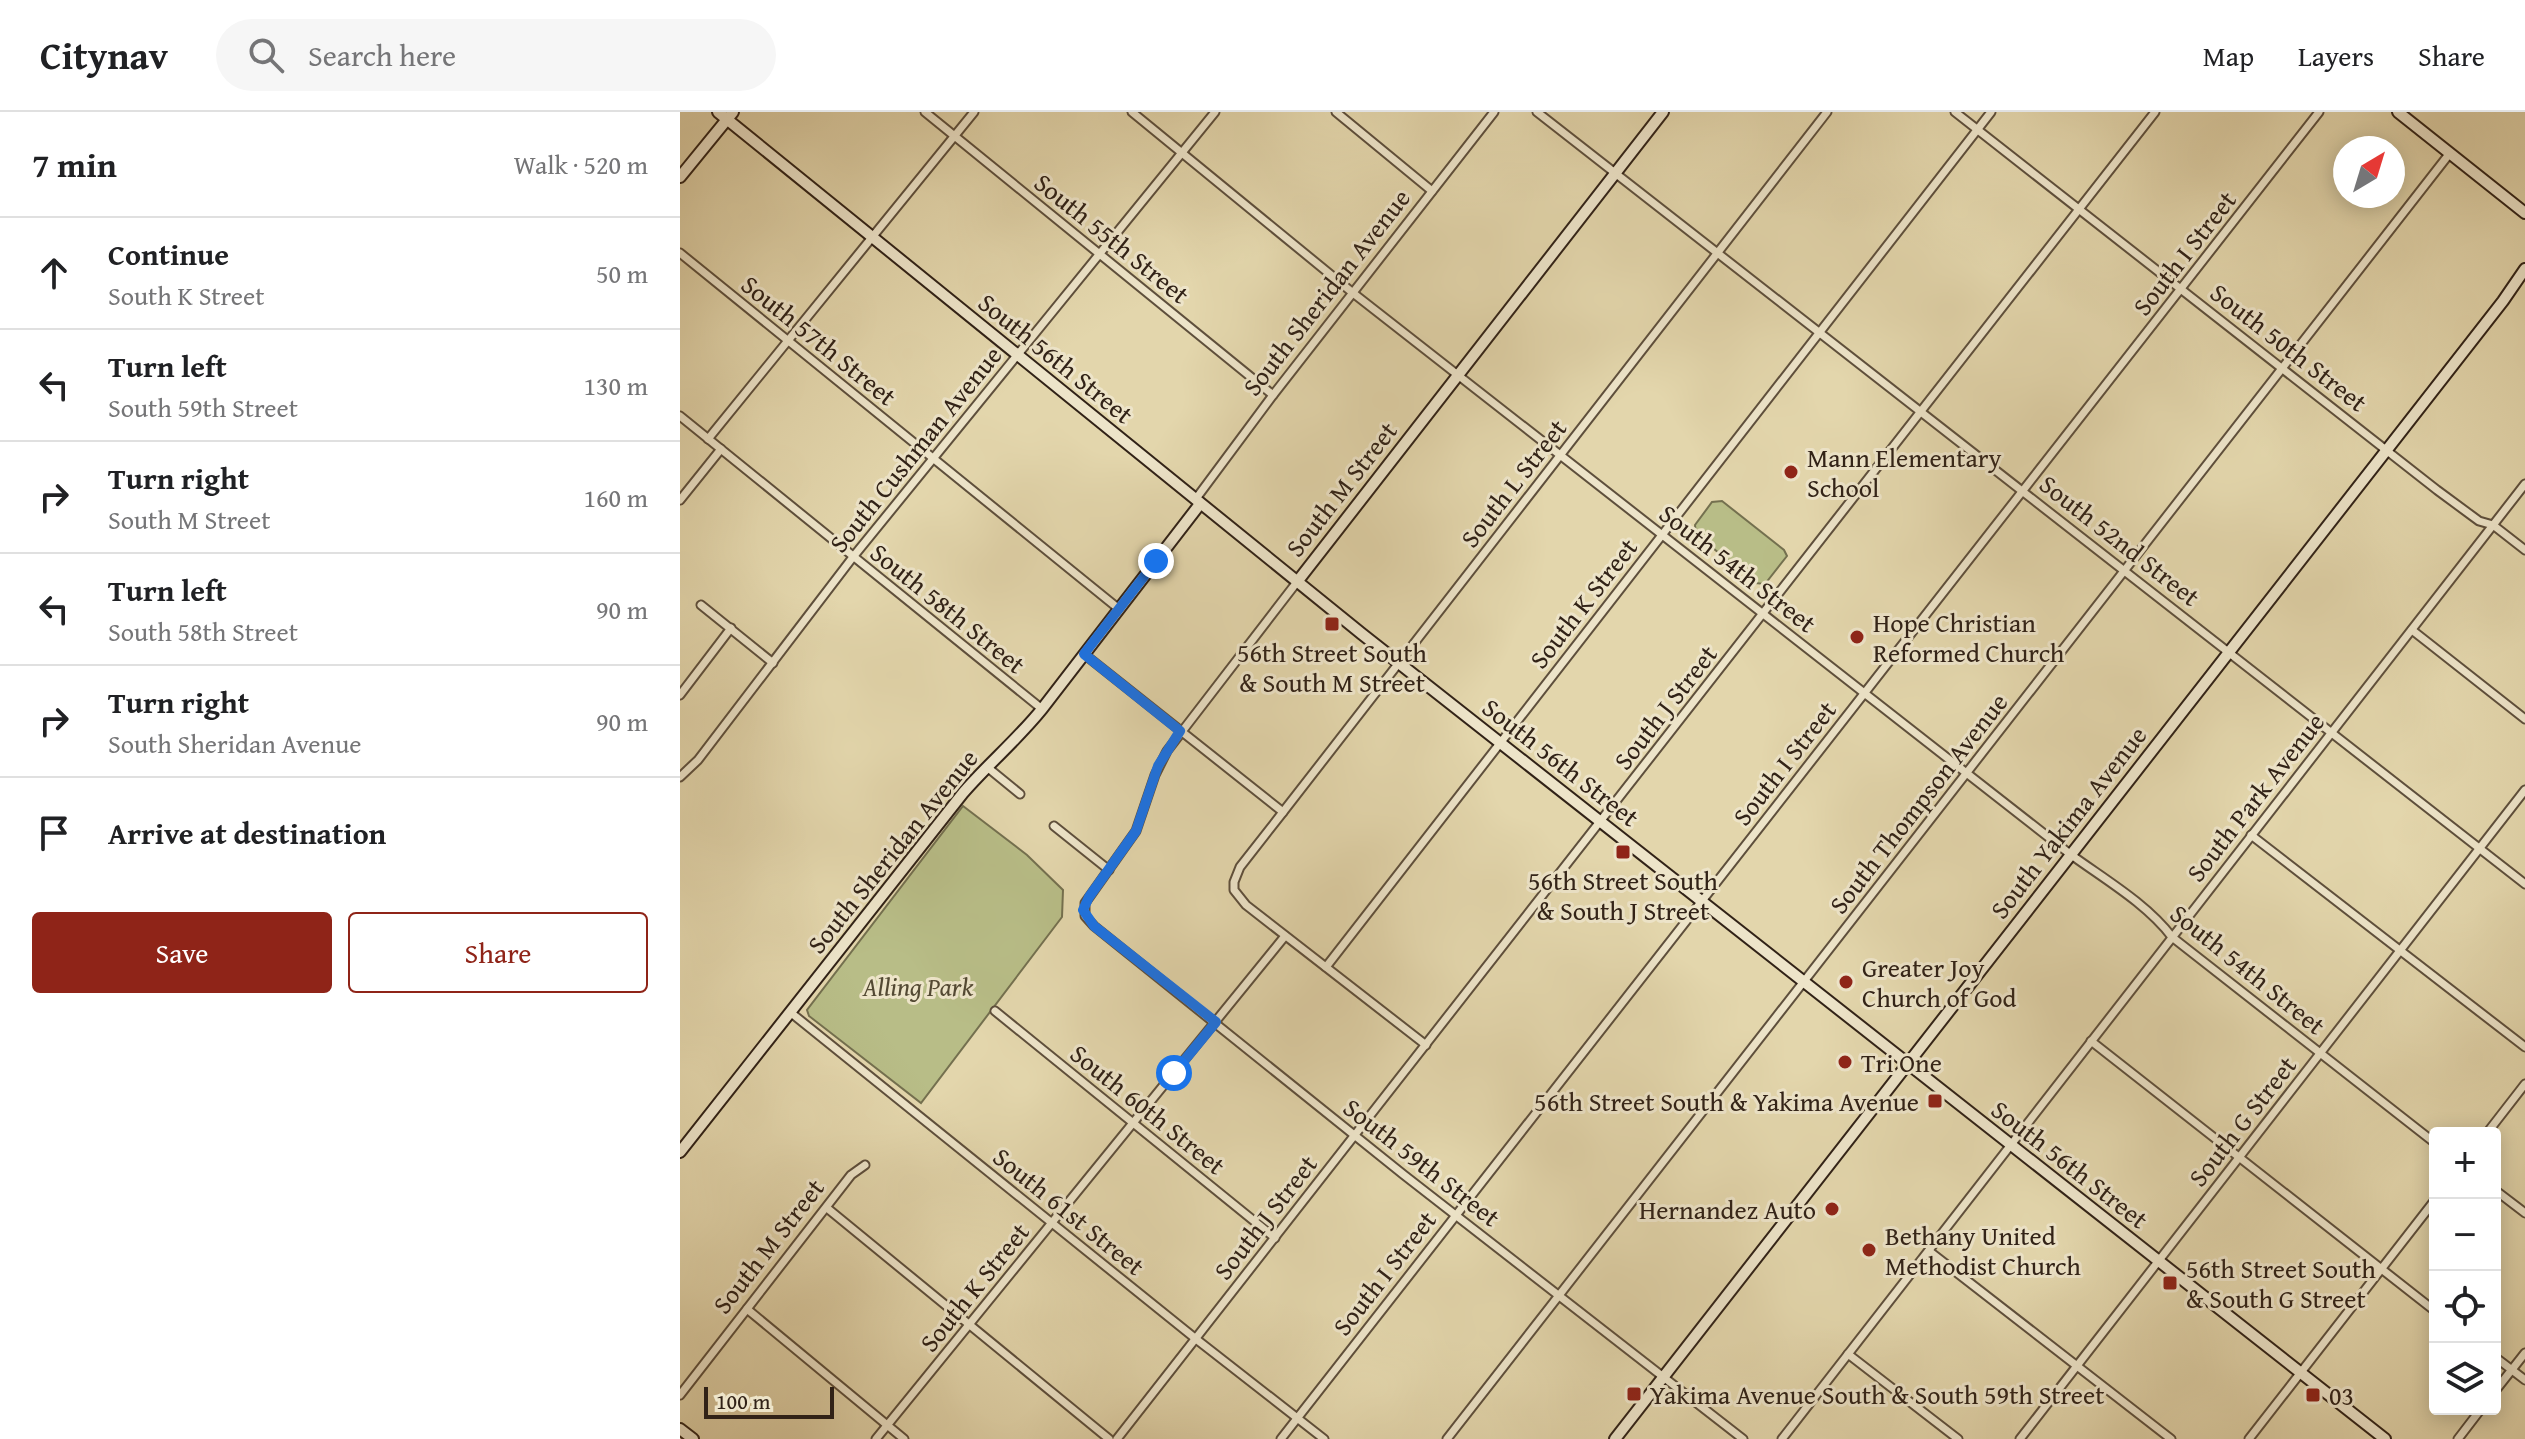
<!DOCTYPE html>
<meta charset="utf-8">
<style>
body{margin:0;font-family:"Gentium Book Plus",serif;background:#f6f6f6;color:#202124}
.controls{position:absolute;right:24px;bottom:24px;display:grid;overflow:hidden;border-radius:8px;box-shadow:0 4px 20px #0003}
.controls button{width:72px;height:72px;display:grid;place-items:center;padding:0;border:0;border-bottom:2px solid #e0e0e0;background:#fff;color:#202124;font:40px sans-serif}
.compass{position:absolute;left:1653px;top:24px;width:72px;height:72px;border-radius:50%;background:#fff;box-shadow:0 4px 20px #0003;rotate:38deg}
.scale{position:absolute;left:24px;bottom:20px;width:130px;box-sizing:border-box;padding-left:8px;border:4px solid #312217;border-top:0;font-size:22px;line-height:28px;white-space:nowrap;color:#312217;-webkit-text-stroke:6px #ede4c9;paint-order:stroke}
.stop{position:absolute;width:24px;height:24px;margin:-18px;border:6px solid #1a73e8;border-radius:50%;background:#fff}
.stop.end{background:#1a73e8;border-color:#fff;box-shadow:0 2px 8px #0008}
.list{margin:0;padding:0;list-style:none}
h2{display:flex;justify-content:space-between;align-items:center;height:104px;margin:0;padding:0 32px;font-size:34px}
h2 small{font-size:26px;font-weight:400;color:#757577}
.list li{display:grid;grid-template-columns:52px 1fr auto;gap:24px;align-items:center;box-sizing:border-box;height:112px;padding:0 32px;border-top:2px solid #e0e0e0}
.list b{display:block;font-size:30px;white-space:nowrap}
.list p{margin:0;font-size:26px;white-space:nowrap;color:#757577}
.list em{font-size:26px;font-style:normal;color:#757577}
.actions{display:flex;gap:16px;padding:24px 32px}
.actions a{flex:1;padding:18px 0;border:2px solid #8f2418;border-radius:8px;text-align:center;font-size:28px;color:#8f2418}
.actions .main{background:#8f2418;color:#fff}
.icon{flex:none;width:44px;height:44px;fill:none;stroke:currentColor;stroke-width:2;stroke-linecap:round;stroke-linejoin:round}
.map{position:relative;flex:none;width:1845px;height:1327px;overflow:hidden}
header{display:flex;align-items:center;gap:48px;box-sizing:border-box;height:112px;padding:0 40px;background:#fff;border-bottom:2px solid #e0e0e0}
header strong{font-size:38px}
nav{display:flex;gap:44px;margin-inline-start:auto;font-size:28px}
.search{width:560px;height:72px;background:#f6f6f6;display:flex;align-items:center;gap:20px;box-sizing:border-box;padding:0 28px;border-radius:44px;color:#757577;font-size:30px}
main{display:flex}
aside{flex:1;background:#fff}
.map>svg:first-child{display:block}
.green{fill:#b8bd87;stroke:#74704f;stroke-width:2}
.lines{fill:none;stroke-linecap:round;stroke-linejoin:round}
.street-casing{stroke:#5e4f3c;stroke-width:11}
.secondary-casing{stroke:#312217;stroke-width:14}
.street{stroke:#ede4c9;stroke-width:7}
.secondary{stroke:#ede4c9;stroke-width:10}
.route{stroke:#1a73e8;stroke-width:10}
.poi-dot{fill:#8f2418;stroke:#ede4c9;stroke-width:3}
.labels{text-anchor:middle;dominant-baseline:central;stroke-width:6;stroke-linejoin:round;paint-order:stroke}
.street-label{font-size:26px;fill:#312217;stroke:#ede4c9}
.poi-label{font-size:26px;fill:#312217;stroke:#ede4c9;text-anchor:start}
.park-label{font-size:26px;font-style:italic;fill:#534933;stroke:#ede4c9}
</style>
<header>
<strong>Citynav</strong>
<div class="search"><svg class="icon" aria-label="search" viewBox="0 0 24 24"><circle cx="10" cy="10" r="6"/><path d="M15 15l6 6"/></svg>Search here</div>
<nav><a>Map</a><a>Layers</a><a>Share</a></nav>
</header>
<main>
<aside>
<h2>7 min<small>Walk · 520 m</small></h2>
<ul class="list">
<li><svg class="icon" aria-label="ahead" viewBox="0 0 24 24"><path d="M12 20V5M6 11l6-6 6 6"/></svg><div><b>Continue</b><p>South K Street</p></div><em>50 m</em></li>
<li><svg class="icon" aria-label="left" viewBox="0 0 24 24"><path d="M17 20v-9H6M10 6l-5 5 5 5"/></svg><div><b>Turn left</b><p>South 59th Street</p></div><em>130 m</em></li>
<li><svg class="icon" aria-label="right" viewBox="0 0 24 24"><path d="M7 20v-9h11M14 6l5 5-5 5"/></svg><div><b>Turn right</b><p>South M Street</p></div><em>160 m</em></li>
<li><svg class="icon" aria-label="left" viewBox="0 0 24 24"><path d="M17 20v-9H6M10 6l-5 5 5 5"/></svg><div><b>Turn left</b><p>South 58th Street</p></div><em>90 m</em></li>
<li><svg class="icon" aria-label="right" viewBox="0 0 24 24"><path d="M7 20v-9h11M14 6l5 5-5 5"/></svg><div><b>Turn right</b><p>South Sheridan Avenue</p></div><em>90 m</em></li>
<li><svg class="icon" aria-label="arrive" viewBox="0 0 24 24"><path d="M6 21V4h12l-3 4 3 4H6"/></svg><div><b>Arrive at destination</b></div></li>
</ul>
<div class="actions"><a class="main">Save</a><a>Share</a></div>
</aside>
<div class="map">
<svg width="1845" height="1327" viewBox="0 0 1845 1327">
<rect width="100%" height="100%" fill="#e3d6ac"/>
<filter id="stains"><feTurbulence type="fractalNoise" baseFrequency=".0025" numOctaves="4"/><feColorMatrix values="0 0 0 0 .2 0 0 0 0 .09 0 0 0 0 .02 0 0 0 .5 -.17"/></filter>
<radialGradient id="worn" r=".72"><stop offset=".6" stop-color="#630" stop-opacity="0"/><stop offset="1" stop-color="#630" stop-opacity=".3"/></radialGradient>
<g class="green">
<polygon points="1042,389 1104,438 1107,444 1085,472 1075,471 1016,422 1015,413 1032,390"/>
<polygon points="283,694 347,743 383,778 382,805 241,991 129,904 127,898"/>
</g>
<g class="lines">
<defs>
<g id="street">
<polyline points="245,0 593,283"/>
<path d="M452,0L673,181L1390,742C1424,767 1466,791 1492,825L1755,1031"/>
<polyline points="656,0 752,79"/>
<polyline points="857,0 1845,772"/>
<polyline points="1275,0 1757,378 1799,409 1813,413 1845,438"/>
<polyline points="0,141 439,497"/>
<polyline points="0,304 362,597"/>
<polyline points="28,327 294,0"/>
<polyline points="0,388 41,337"/>
<polyline points="515,388 593,283 814,0"/>
<polyline points="617,470 487,639 475,663 456,719 405,791 405,804 414,814 724,1063 1063,1327"/>
<polyline points="21,493 93,551"/>
<polyline points="1732,518 1845,607"/>
<polyline points="404,542 603,700"/>
<polyline points="0,583 51,516"/>
<polyline points="307,655 340,682"/>
<polyline points="0,665 18,648 173,445 535,0"/>
<polyline points="374,714 429,758"/>
<polyline points="1571,723 1845,935"/>
<polyline points="646,855 1311,0"/>
<polyline points="315,899 595,1126"/>
<polyline points="110,900 516,1227 644,1327"/>
<polyline points="1411,929 1755,1199"/>
<polyline points="746,933 566,793 554,778 554,770 560,755 603,700 1147,0"/>
<polyline points="1807,1021 1845,972"/>
<polyline points="1815,1078 1845,1101"/>
<polyline points="147,1096 429,1327"/>
<polyline points="1249,1139 1491,1327"/>
<polyline points="67,1197 224,1327"/>
<polyline points="1168,1242 1278,1327"/>
<polyline points="1815,1245 1845,1268"/>
<polyline points="1815,1279 1845,1241"/>
<polyline points="0,1283 171,1063 185,1053"/>
<polyline points="196,1327 605,824"/>
<polyline points="437,1327 1475,0"/>
<polyline points="601,1327 1639,0"/>
<polyline points="767,1327 1770,41"/>
<polyline points="1102,1327 1845,372"/>
<polyline points="1340,1327 1845,678"/>
<polyline points="1569,1327 1755,1088"/>
<polyline points="1778,1327 1801,1297"/>
</g>
<g id="secondary">
<polyline points="38,0 682,522 1705,1327"/>
<polyline points="1718,0 1845,101"/>
<polyline points="0,65 53,0"/>
<polyline points="617,470 983,0"/>
<path d="M0,1040L283,681C308,652 338,627 362,597L520,392"/>
<polyline points="0,1317 13,1327"/>
<polyline points="935,1327 1823,189 1845,157"/>
</g>
</defs>
<use href="#street" class="street-casing"/>
<use href="#secondary" class="secondary-casing"/>
<use href="#street" class="street"/>
<use href="#secondary" class="secondary"/>
</g>
<g class="lines">
<polyline class="route" points="476,449 404,542 500,619 478,654 456,719 409,785 403,798 414,814 536,910 494,961"/>
</g>
<g class="poi-dot">
<circle cx="1111" cy="360" r="8"/>
<rect x="644" y="504" width="16" height="16" rx="4"/>
<circle cx="1177" cy="525" r="8"/>
<rect x="935" y="732" width="16" height="16" rx="4"/>
<circle cx="1166" cy="870" r="8"/>
<circle cx="1165" cy="950" r="8"/>
<rect x="1247" y="981" width="16" height="16" rx="4"/>
<circle cx="1152" cy="1097" r="8"/>
<circle cx="1189" cy="1138" r="8"/>
<rect x="1482" y="1163" width="16" height="16" rx="4"/>
<rect x="946" y="1274" width="16" height="16" rx="4"/>
<rect x="1625" y="1275" width="16" height="16" rx="4"/>
</g>
<g class="labels">
<g class="street-label">
<text transform="translate(432 126) rotate(39)">South 55th Street</text>
<text transform="translate(1504 141) rotate(-52)">South I Street</text>
<text transform="translate(646 180) rotate(-52)">South Sheridan Avenue</text>
<text transform="translate(139 228) rotate(39)">South 57th Street</text>
<text transform="translate(1609 235) rotate(38)">South 50th Street</text>
<text transform="translate(376 246) rotate(39)">South 56th Street</text>
<text transform="translate(235 337) rotate(-51)">South Cushman Avenue</text>
<text transform="translate(833 371) rotate(-52)">South L Street</text>
<text transform="translate(661 377) rotate(-52)">South M Street</text>
<text transform="translate(1440 428) rotate(38)">South 52nd Street</text>
<text transform="translate(1058 456) rotate(38)">South 54th Street</text>
<text transform="translate(903 491) rotate(-52)">South K Street</text>
<text transform="translate(268 496) rotate(39)">South 58th Street</text>
<text transform="translate(985 595) rotate(-52)">South J Street</text>
<text transform="translate(881 650) rotate(38)">South 56th Street</text>
<text transform="translate(1104 651) rotate(-52)">South I Street</text>
<text transform="translate(1575 685) rotate(-52)">South Park Avenue</text>
<text transform="translate(1238 691) rotate(-52)">South Thompson Avenue</text>
<text transform="translate(1388 710) rotate(-52)">South Yakima Avenue</text>
<text transform="translate(212 739) rotate(-51)">South Sheridan Avenue</text>
<text transform="translate(1568 857) rotate(39)">South 54th Street</text>
<text transform="translate(468 997) rotate(39)">South 60th Street</text>
<text transform="translate(1562 1009) rotate(-52)">South G Street</text>
<text transform="translate(742 1050) rotate(38)">South 59th Street</text>
<text transform="translate(1390 1052) rotate(38)">South 56th Street</text>
<text transform="translate(389 1099) rotate(39)">South 61st Street</text>
<text transform="translate(585 1105) rotate(-52)">South J Street</text>
<text transform="translate(88 1134) rotate(-52)">South M Street</text>
<text transform="translate(704 1161) rotate(-52)">South I Street</text>
<text transform="translate(294 1175) rotate(-51)">South K Street</text>
</g>
<g class="poi-label">
<text x="1127" y="345">Mann Elementary<tspan x="1127" dy="30">School</tspan></text>
<text x="1193" y="510">Hope Christian<tspan x="1193" dy="30">Reformed Church</tspan></text>
<text x="652" y="540" text-anchor="middle">56th Street South<tspan x="652" dy="30">&amp; South M Street</tspan></text>
<text x="943" y="768" text-anchor="middle">56th Street South<tspan x="943" dy="30">&amp; South J Street</tspan></text>
<text x="1182" y="855">Greater Joy<tspan x="1182" dy="30">Church of God</tspan></text>
<text x="1181" y="950">Tri One</text>
<text x="1239" y="989" text-anchor="end">56th Street South &amp; Yakima Avenue</text>
<text x="1136" y="1097" text-anchor="end">Hernandez Auto</text>
<text x="1205" y="1123">Bethany United<tspan x="1205" dy="30">Methodist Church</tspan></text>
<text x="1506" y="1156">56th Street South<tspan x="1506" dy="30">&amp; South G Street</tspan></text>
<text x="970" y="1282">Yakima Avenue South &amp; South 59th Street</text>
<text x="1649" y="1283">03</text>
</g>
<g class="park-label">
<text x="238" y="874">Alling Park</text>
</g>
</g>
<rect width="100%" height="100%" filter="url(#stains)"/>
<rect width="100%" height="100%" fill="url(#worn)"/>
</svg>
<div class="controls">
<button>+</button>
<button>−</button>
<button><svg class="icon" aria-label="locate" viewBox="0 0 24 24"><circle cx="12" cy="12" r="6"/><path d="M12 2v4M12 18v4M2 12h4M18 12h4"/></svg></button>
<button><svg class="icon" aria-label="layers" viewBox="0 0 24 24"><path d="M12 4l9 5-9 5-9-5zM3 14l9 5 9-5"/></svg></button>
</div>
<svg class="compass" viewBox="-18 -18 36 36"><path d="M0-13l5 13h-10z" fill="#e53935"/><path d="M0 13l5-13h-10z" fill="#757577"/></svg>
<div class="scale">100 m</div>
<div class="stop" style="left:494px;top:961px"></div>
<div class="stop end" style="left:476px;top:449px"></div>
</div>
</main>
